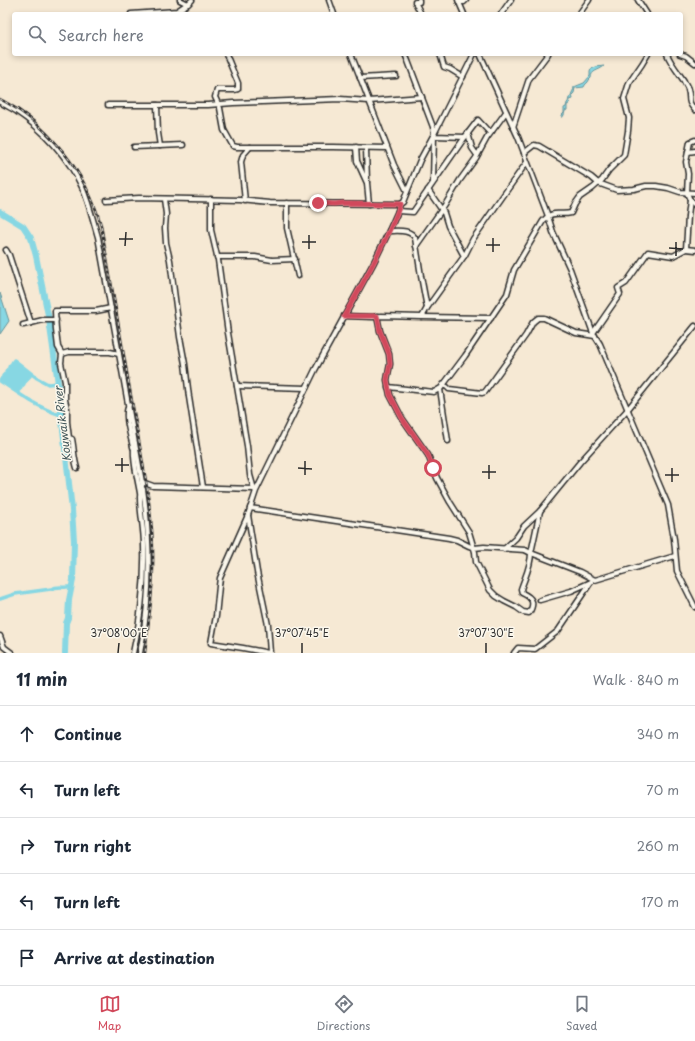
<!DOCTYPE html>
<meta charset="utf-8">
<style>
body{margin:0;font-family:"Playpen Sans",sans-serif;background:#f6f6f7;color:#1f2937}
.stop{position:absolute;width:12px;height:12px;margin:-9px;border:3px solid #d1495b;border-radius:50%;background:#fff}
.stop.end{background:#d1495b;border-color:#fff;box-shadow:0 1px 4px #0008}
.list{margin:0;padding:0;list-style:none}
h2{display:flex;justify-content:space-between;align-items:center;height:52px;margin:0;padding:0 16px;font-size:17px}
h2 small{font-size:13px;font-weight:400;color:#747a83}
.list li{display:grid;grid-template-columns:26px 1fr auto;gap:12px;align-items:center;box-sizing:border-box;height:56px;padding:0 16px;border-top:1px solid #e0e1e3}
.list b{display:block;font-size:15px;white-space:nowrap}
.list em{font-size:13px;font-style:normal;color:#747a83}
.icon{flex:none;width:22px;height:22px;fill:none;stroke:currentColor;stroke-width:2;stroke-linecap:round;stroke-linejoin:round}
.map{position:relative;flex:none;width:695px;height:653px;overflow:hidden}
.search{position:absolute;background:#fff;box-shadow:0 2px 6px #0003;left:12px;right:12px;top:12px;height:44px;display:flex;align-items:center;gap:10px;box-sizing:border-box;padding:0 14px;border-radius:4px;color:#747a83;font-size:15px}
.sheet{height:332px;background:#fff}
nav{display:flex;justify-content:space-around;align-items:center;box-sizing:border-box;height:56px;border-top:1px solid #e0e1e3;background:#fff;font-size:11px;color:#747a83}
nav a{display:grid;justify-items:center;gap:2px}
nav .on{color:#d1495b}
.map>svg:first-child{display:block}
.water{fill:#87d7e3;stroke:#629299}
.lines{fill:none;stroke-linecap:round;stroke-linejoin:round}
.canal{stroke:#87d7e3;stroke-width:3.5}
.river{stroke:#87d7e3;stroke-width:6}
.minor-casing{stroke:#2b2b2b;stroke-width:7}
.minor{stroke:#fbf7ec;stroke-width:4}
.rail-casing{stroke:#2b2b2b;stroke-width:2.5}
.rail{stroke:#fbf7ec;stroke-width:1;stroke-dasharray:3;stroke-linecap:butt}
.route{stroke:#d1495b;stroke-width:5}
.ticks{fill:none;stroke:#2b2b2b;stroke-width:1.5}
.labels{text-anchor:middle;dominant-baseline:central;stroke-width:3;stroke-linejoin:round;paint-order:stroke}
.water-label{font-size:11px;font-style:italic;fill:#425659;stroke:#fbf7ec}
.ticks-label{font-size:10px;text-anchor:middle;fill:#2b2b2b;stroke:#fbf7ec;stroke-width:3;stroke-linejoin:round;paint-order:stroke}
</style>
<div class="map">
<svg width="695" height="653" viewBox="0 0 695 653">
<rect width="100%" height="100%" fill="#f6e9d4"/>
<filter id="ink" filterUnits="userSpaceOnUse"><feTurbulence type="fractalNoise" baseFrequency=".025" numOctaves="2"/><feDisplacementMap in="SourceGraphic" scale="8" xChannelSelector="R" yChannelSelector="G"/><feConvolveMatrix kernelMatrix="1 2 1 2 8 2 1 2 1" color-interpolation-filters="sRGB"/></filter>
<g filter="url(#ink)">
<g class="water">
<path d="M604,66C599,71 591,70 591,78L589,80L588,82L585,85L584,87L575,88L574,93L572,95L573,99L570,100L569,104L567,105V110L565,111L564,115L562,118V115L564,113V108L566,107L567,103L568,102L569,98L571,97C571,92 574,91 574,87L584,83L590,76V72L591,69L596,67Z"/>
<polygon points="0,293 9,321 0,334"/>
</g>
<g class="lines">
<g class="canal">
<path d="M58,383L48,384L37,378L14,360L12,363L30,376L28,378L10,365L9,367L27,380L25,382L8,369L6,371L24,384L22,386L5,374L3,376L21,388L19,390L2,378L0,381C19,394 39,408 61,415"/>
<path d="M0,599L15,594L51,589C59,585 65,589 72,586"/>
</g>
<polyline class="river" points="0,212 23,226 31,238 36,256 49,320 57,376 72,510 74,541 73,580 69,600 68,618 66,623 65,653"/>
<defs>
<g id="minor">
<polyline points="180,0 188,4"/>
<polyline points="329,0 334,14"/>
<polyline points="419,0 419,2 415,2 421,14"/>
<polyline points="458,0 464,14"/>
<polyline points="638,0 647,14"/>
<polyline points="459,2 464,2 466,0"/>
<polyline points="131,14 177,11 189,3 192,0"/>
<polyline points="501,14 511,0"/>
<polyline points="579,14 589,0"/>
<polyline points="226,54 238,83 238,89 234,90 217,90 215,97 220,108 224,130 233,146 237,147 333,147 387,148"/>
<polyline points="351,54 394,165 407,191"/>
<polyline points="405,54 408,61 433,127 434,134 435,136 465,137 478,120 489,132 492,131"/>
<polyline points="440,54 444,67 450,69 463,77"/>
<polyline points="480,54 518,137 548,216 553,232 570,269 593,333 600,344 668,505 674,539 677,571 695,607"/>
<path d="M667,54C671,64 678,72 684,81C685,84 688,87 688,90C691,98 686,101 695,110"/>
<polyline points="680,54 686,56 695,63"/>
<polyline points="360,78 396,76"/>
<path d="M0,102C5,105 11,108 16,111C42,128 69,158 82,187C89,203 93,220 98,237L142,482"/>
<polyline points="108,105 208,105 233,103 340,99 369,101 422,97"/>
<polyline points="157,105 158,133 160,146"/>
<polyline points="513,127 529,79 548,54"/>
<polyline points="468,133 472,148 477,155"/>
<polyline points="695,140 690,142 686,162 688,174 687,193 690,200 688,216 686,249 695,250"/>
<polyline points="134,147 183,145"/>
<polyline points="356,147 357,161 367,183 369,204"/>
<polyline points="366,148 367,181"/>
<polyline points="688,152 695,151"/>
<polyline points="524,153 534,145 539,146 591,177 598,183 617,190 634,189 646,186 656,186 668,188 680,192 695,193"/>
<polyline points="433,182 434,135"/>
<polyline points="428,190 444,213 448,226 464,256"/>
<polyline points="164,199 166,214 165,228 166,243 170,260 180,337 185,364 189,397 203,487"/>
<polyline points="211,199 211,230 218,260 228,333 247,446 250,475 254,489"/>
<polyline points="106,200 139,198 191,199 240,200 270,203 400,204"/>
<polyline points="690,200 695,205"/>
<polyline points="245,201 241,162 243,155 250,147"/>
<polyline points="287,203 287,228 298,276"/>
<polyline points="398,211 413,212 465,137"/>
<polyline points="416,246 445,205 460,180 476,158 487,138 506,112"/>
<polyline points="6,250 9,255 31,323"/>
<polyline points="217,257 255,257 272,260 295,259"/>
<polyline points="427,308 465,255 473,239 512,183 527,162"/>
<path d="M344,316L373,317L381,316L422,317L427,308L421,276L415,238C410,229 398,231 389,231"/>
<polyline points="422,317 491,318"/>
<polyline points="23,325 43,320 56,320"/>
<polyline points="593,333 620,294 618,288 626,283 648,252 673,256 686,249"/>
<polyline points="62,354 69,352 110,352 119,354"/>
<polyline points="443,385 447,387 449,389 482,393 485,392 526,335 533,322 538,318 544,318 576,333 595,336"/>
<polyline points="237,386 306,388"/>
<path d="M388,387L434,392L441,388L465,356L507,294L514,270L543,221C554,209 558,216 571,213L575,204L580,197L593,188L602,180L609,170L624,155L628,131L629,118L624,99L629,83L642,64L648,54"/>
<polyline points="440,389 448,441"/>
<path d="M129,405C123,414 131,437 133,447"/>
<path d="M135,443C131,453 138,481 140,493"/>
<path d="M77,468C74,459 74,449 72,439L69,438L67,422V408L65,400V382L61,363L62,354L58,347L56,330L55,311H96L111,308"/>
<path d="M250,508L449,538L457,540L469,546L474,548L484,547L525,550L531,553C531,566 525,577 521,589L522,593C533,598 535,603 529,613L523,612L516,607L504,601L496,596L490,590L476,562L475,552L469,532L450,502L437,478L428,455L402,418L390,395L387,380L390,364L389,354L380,331L377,316"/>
<polyline points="248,515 257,572 268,625 270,653"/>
<polyline points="504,549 516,538 524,526 540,511"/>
<polyline points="675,556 595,580 580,572 531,553 540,511 580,462 628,409 695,326"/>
<polyline points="540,600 571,591 591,582"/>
<polyline points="0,636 4,647 12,653"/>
<path d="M133,653C141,618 145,582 144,546C144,529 140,513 140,497C140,492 143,487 142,482L153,486L254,489L255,490"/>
<path d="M140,653C151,599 151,544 143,489"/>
<polyline points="269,653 243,648 211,643 216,616 219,586 220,578 248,515 256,491 315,370 374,262 389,231 398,211 400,204 403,202 405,197 420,160 434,134 474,54"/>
<polyline points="514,653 518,648 535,649 558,631 591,582"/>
</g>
</defs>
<use href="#minor" class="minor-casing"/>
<use href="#minor" class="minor"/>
<defs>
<path id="rail" d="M0,99C49,125 86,172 101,225L145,475C149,500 153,526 153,551C154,585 149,619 145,653"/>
</defs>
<use href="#rail" class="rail-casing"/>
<use href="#rail" class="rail"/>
</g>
</g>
<g class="lines" filter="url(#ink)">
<path class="route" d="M318,203L334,204L343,203L400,204C396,218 389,231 383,244C371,269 358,292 344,316H377L380,331L389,354L390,364L387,380L390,395L402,418L428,455L433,468"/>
</g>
<path class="ticks" d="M119,239H133M302,242H316M486,245H500M125,246L126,232M669,248L683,249M309,249V235M493,252V238M676,256V242M115,465H129M298,468L312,469M122,472V458M482,472H496M305,475V461M665,475H679M489,479V465M672,482V468M118,653L119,643M302,653V643M486,653V643"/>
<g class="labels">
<g class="water-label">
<text transform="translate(62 424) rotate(-97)">Kouwaik River</text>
</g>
</g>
<g class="ticks-label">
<text x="119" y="637">37°08'00"E</text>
<text x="302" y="637">37°07'45"E</text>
<text x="486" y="637">37°07'30"E</text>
</g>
</svg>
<div class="stop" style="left:433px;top:468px"></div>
<div class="stop end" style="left:318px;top:203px"></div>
<div class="search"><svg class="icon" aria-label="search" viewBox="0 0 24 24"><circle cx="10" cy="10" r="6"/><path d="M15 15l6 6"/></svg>Search here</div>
</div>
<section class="sheet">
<h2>11 min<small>Walk · 840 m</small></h2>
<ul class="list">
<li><svg class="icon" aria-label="ahead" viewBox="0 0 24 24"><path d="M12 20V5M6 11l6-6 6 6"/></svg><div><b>Continue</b></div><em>340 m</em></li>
<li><svg class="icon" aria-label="left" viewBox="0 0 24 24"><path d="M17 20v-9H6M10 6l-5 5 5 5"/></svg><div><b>Turn left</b></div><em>70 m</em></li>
<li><svg class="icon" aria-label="right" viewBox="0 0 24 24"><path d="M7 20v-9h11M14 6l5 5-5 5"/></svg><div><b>Turn right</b></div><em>260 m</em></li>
<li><svg class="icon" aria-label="left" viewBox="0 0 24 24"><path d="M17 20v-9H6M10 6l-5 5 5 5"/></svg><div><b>Turn left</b></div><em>170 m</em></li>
<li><svg class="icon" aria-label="arrive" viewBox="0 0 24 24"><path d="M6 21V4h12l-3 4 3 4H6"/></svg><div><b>Arrive at destination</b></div></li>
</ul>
</section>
<nav>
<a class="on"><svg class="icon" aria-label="map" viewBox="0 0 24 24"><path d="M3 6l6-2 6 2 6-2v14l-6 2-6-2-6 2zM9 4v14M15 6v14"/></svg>Map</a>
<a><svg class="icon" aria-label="directions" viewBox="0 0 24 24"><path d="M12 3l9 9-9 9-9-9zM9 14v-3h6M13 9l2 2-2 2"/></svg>Directions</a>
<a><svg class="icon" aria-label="saved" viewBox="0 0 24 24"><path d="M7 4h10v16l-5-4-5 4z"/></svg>Saved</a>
</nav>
